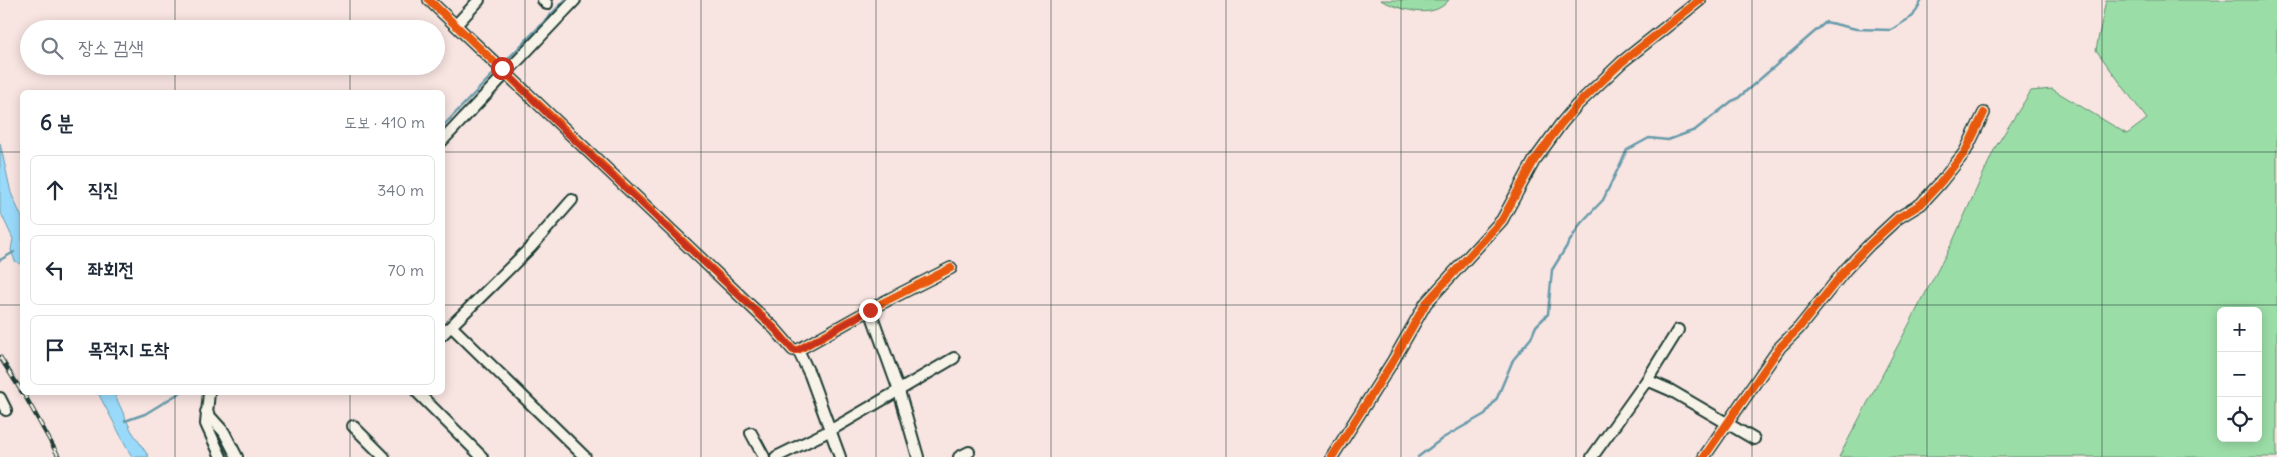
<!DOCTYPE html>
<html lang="ko">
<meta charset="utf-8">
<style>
body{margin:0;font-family:Delius,"Poor Story",sans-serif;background:#f6f6f7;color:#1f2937}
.controls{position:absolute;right:15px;bottom:15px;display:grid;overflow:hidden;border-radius:8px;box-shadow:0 2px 12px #0003}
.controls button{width:45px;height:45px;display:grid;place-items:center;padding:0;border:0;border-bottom:1px solid #e0e1e3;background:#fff;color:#1f2937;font:25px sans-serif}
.stop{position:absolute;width:15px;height:15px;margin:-11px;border:4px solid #c8321e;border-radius:50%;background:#fff}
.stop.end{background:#c8321e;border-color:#fff;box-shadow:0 1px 5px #0008}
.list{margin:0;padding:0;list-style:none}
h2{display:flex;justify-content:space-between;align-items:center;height:65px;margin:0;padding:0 20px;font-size:21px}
h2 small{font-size:16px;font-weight:400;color:#747a83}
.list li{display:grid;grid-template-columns:32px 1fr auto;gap:15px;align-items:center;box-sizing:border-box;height:70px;margin:0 10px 10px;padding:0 10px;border:1px solid #e0e1e3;border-radius:8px}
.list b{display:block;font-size:19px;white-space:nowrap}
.list em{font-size:16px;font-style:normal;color:#747a83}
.icon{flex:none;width:28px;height:28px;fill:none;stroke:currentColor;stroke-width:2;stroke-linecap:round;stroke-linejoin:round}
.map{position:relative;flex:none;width:2277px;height:457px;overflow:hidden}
.search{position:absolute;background:#fff;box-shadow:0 2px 12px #0003;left:20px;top:20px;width:425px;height:55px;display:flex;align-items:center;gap:12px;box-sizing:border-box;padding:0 18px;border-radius:28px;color:#747a83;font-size:19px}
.panel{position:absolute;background:#fff;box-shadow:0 2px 12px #0003;left:20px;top:90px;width:425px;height:305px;border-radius:8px}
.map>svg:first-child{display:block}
.green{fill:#9bdda7;stroke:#5d8d6e;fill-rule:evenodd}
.water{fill:#99dafb;stroke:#689bab}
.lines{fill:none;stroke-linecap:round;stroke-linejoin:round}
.stream{stroke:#689bab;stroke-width:2.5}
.minor-casing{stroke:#1f3d34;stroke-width:14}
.minor{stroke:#f7f3e8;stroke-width:10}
.rail-casing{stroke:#1f3d34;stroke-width:4.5}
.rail{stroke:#f7f3e8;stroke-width:2.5;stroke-dasharray:8;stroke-linecap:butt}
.cycleway-casing{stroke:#f7f3e8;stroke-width:11}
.cycleway{stroke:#e8590c;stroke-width:8}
.route{stroke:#c8321e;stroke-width:6}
.grid{fill:none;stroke:#1f3d34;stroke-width:1;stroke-opacity:0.55}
</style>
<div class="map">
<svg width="2277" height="457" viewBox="0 0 2277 457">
<rect width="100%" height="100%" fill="#f8e4e1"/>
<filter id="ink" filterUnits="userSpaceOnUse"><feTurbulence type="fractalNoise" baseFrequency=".02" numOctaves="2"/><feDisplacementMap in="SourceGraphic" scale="10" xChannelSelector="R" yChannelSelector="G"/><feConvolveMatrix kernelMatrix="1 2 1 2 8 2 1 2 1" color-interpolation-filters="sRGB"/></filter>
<g filter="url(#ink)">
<g class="green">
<path d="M1380,0H1449C1432,21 1400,9 1380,0Z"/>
<path d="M2106,0H2277V457H1839L1952,243L1995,148L2031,91L2052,89L2127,134L2147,119L2096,50ZM2221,311H2258V438H2221Z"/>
</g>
<g class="water">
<polygon points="0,143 11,193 22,218 22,265 15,261 11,250 13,239 0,211"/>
<polygon points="98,393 114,393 131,430 149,457 132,457"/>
</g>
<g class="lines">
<g class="stream">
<polyline points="502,65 565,0"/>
<polyline points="442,127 498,69"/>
<polyline points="0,260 14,252"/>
<polyline points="125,421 145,414 181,392"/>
<polyline points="1418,457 1443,438 1485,414 1497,398 1513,360 1531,338 1536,326 1548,314 1552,270 1581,223 1603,200 1627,150 1649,138 1668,140 1695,130 1732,101 1737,99 1826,22 1856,29 1891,30 1913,16 1922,0"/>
</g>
<defs>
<g id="minor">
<polyline points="429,0 775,329 793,350 798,350 882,303 951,268"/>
<polyline points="543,0 547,4"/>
<polyline points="456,25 479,0"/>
<polyline points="442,141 575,0"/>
<polyline points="870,310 899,391 918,457"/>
<polyline points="452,327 585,457"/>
<polyline points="442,335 531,247 572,200"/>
<polyline points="798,350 810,375 840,457"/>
<polyline points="1647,380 1678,330"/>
<polyline points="209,392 206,424 221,457"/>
<polyline points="417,392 482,457"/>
<polyline points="0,398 6,410"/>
<polyline points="206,412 224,432 237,457"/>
<polyline points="353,426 384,457"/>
<polyline points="751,433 764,457"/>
<polyline points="776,457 831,430 954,358"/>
<polyline points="959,457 969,452"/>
<polyline points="1332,457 1393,361 1426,303 1502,220 1534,161 1561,124 1577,105 1622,62 1700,0"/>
<polyline points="1592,457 1647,380 1670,390 1754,439"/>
<polyline points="1704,457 1780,347 1799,328 1846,269 1870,244 1898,218 1921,204 1941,182 1965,152 1984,113"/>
</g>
</defs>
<use href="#minor" class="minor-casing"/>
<use href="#minor" class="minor"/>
<defs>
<g id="rail">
<polyline points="0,357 22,392"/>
<polyline points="23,392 59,457"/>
</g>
</defs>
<use href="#rail" class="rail-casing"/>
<use href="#rail" class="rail"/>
<defs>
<g id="cycleway">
<polyline points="429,0 775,329 793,350 798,350 882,303 951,268"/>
<polyline points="1332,457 1393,361 1426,303 1502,220 1534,161 1561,124 1577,105 1622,62 1700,0"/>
<polyline points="1704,457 1780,347 1799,328 1846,269 1870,244 1898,218 1921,204 1941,182 1965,152 1984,113"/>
</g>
</defs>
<use href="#cycleway" class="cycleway-casing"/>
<use href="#cycleway" class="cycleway"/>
</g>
</g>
<g class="lines" filter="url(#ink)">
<polyline class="route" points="502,68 554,121 775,329 793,350 798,350 870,310"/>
</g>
<path class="grid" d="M175,0V29M350,0V29M525,0V457M701,0V457M876,0V457M1051,0V457M1226,0V457M1401,0V457M1576,0V457M1752,0V457M1927,0V457M2102,0V457M175,66V92M350,66V92M0,152H22M442,152H2277M0,305H22M442,305H2277M175,392V457M350,392V457"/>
</svg>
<div class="controls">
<button>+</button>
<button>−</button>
<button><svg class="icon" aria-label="locate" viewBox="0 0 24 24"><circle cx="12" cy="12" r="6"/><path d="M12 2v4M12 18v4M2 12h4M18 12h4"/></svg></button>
</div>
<div class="stop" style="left:502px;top:68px"></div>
<div class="stop end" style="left:870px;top:310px"></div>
<div class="search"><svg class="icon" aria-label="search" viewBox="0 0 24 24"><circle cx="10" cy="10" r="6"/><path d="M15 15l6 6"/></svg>장소 검색</div>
<section class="panel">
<h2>6 분<small>도보 · 410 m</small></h2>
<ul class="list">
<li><svg class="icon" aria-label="ahead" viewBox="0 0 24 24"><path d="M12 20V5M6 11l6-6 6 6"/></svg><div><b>직진</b></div><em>340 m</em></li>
<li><svg class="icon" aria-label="left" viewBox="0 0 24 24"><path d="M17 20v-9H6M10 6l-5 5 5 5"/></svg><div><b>좌회전</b></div><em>70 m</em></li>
<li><svg class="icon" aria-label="arrive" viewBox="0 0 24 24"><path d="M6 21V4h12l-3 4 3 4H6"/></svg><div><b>목적지 도착</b></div></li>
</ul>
</section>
</div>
